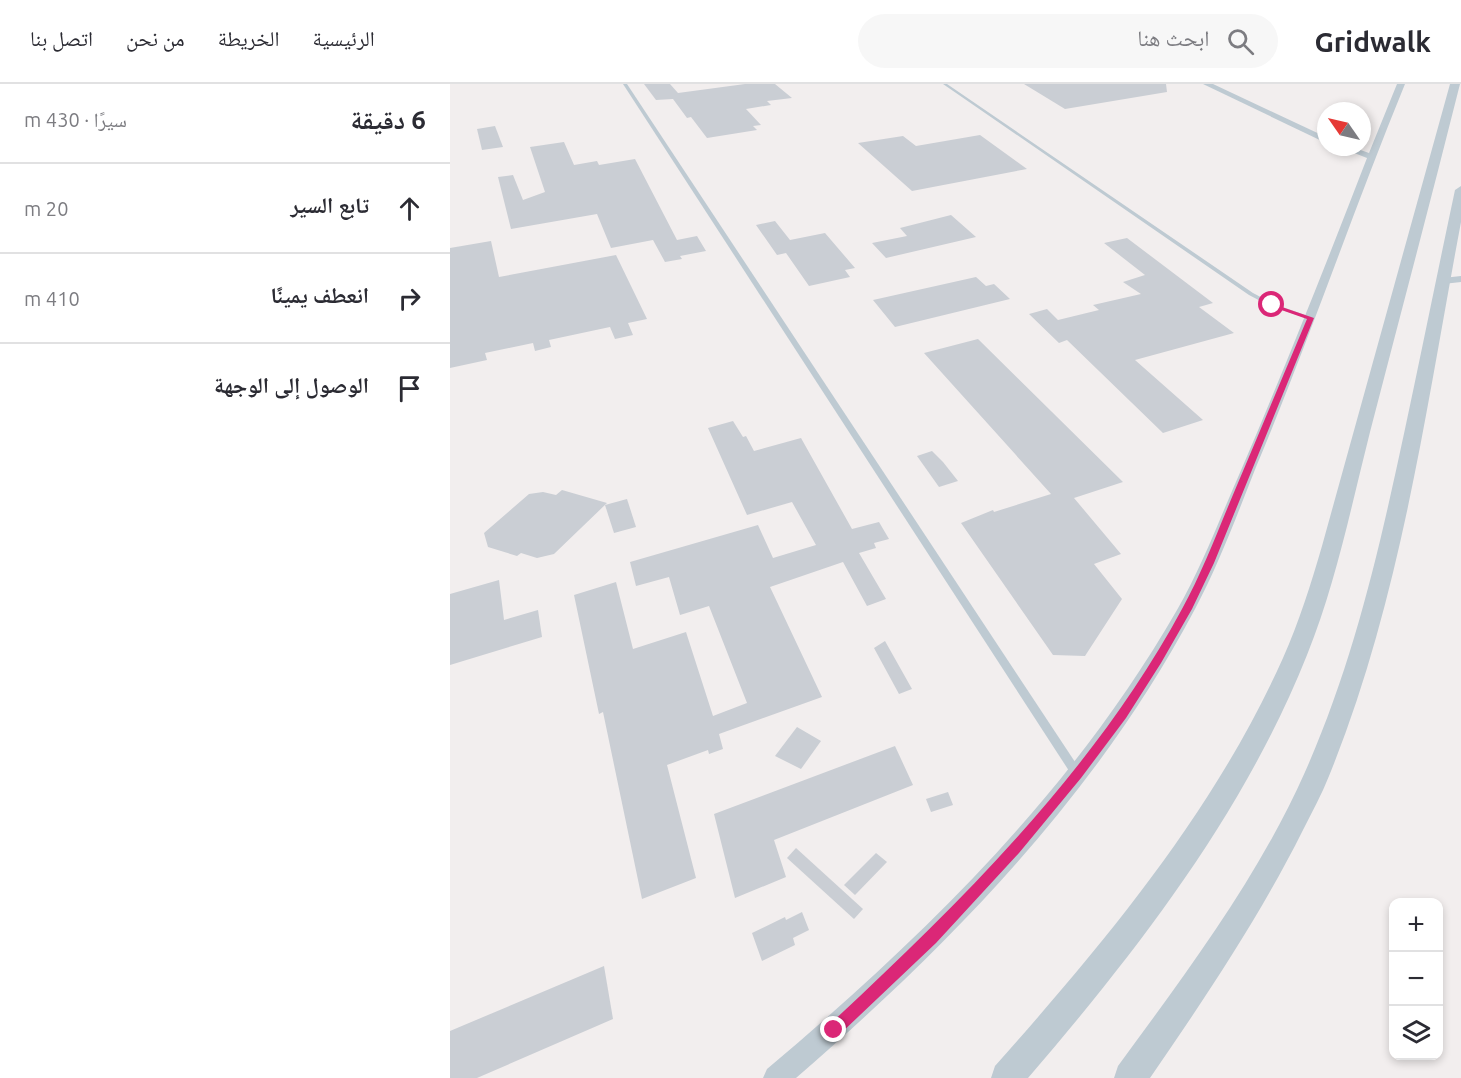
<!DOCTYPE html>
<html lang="ar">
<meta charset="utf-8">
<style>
body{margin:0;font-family:Ubuntu,"Noto Naskh Arabic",sans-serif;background:#f7f7f7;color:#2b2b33;direction:rtl}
.controls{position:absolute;right:18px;bottom:18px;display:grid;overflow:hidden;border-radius:12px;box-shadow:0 3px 9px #0003}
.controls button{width:54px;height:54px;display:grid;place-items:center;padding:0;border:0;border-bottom:2px solid #e1e1e2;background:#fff;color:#2b2b33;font:30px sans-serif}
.compass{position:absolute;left:867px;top:18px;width:54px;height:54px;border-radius:50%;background:#fff;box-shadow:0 3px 9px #0003;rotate:304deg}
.stop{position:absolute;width:18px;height:18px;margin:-14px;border:4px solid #db2777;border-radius:50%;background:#fff}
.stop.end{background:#db2777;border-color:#fff;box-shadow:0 2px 6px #0008}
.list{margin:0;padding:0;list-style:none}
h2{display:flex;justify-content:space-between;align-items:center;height:78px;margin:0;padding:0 24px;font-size:26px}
h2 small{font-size:20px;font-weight:400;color:#7c7c81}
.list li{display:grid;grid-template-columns:39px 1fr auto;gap:18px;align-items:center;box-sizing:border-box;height:90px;padding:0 24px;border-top:2px solid #e1e1e2}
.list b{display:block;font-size:22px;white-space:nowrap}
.list em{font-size:20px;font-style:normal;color:#7c7c81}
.icon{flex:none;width:33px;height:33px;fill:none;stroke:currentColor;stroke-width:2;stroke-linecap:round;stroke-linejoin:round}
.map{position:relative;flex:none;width:1011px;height:994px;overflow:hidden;direction:ltr}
header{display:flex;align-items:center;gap:36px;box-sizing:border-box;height:84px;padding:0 30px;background:#fff;border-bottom:2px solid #e1e1e2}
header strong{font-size:28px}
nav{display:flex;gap:33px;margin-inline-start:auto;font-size:21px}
.search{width:420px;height:54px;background:#f7f7f7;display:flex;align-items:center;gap:15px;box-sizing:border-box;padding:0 21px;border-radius:33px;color:#7c7c81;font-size:22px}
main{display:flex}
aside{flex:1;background:#fff}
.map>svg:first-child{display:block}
.building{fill:#caced4}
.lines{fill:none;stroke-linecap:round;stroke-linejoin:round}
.service{fill:#becad2;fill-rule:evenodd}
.minor{fill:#becad2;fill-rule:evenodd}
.tertiary{fill:#becad2;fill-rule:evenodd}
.route{fill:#db2777}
</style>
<header>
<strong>Gridwalk</strong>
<div class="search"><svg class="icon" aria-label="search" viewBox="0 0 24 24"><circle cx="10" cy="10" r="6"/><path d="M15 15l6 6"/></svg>ابحث هنا</div>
<nav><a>الرئيسية</a><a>الخريطة</a><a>من نحن</a><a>اتصل بنا</a></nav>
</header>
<main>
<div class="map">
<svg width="1011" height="994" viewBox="0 0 1011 994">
<rect width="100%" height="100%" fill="#f2eeee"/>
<g class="building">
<polygon points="194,0 220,0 228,9 295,0 325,0 342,14 317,17 321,21 296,25 311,41 303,42 307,46 257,54 241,33 237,34 223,15 206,16"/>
<polygon points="574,0 716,0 717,8 615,25"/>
<polygon points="45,42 53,63 32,66 27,45"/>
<polygon points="530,51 577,85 462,107 408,59 453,52 466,62"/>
<polygon points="114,58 124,81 147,77 149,81 185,75 227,156 247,152 256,167 230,172 232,175 215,178 203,156 161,164 147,130 61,145 48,93 63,91 73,116 95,108 80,63"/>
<polygon points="501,131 526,153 436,174 422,159 457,152 450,144"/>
<polygon points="325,137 340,156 375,149 405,184 395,186 400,193 359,202 336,169 327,171 306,141"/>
<polygon points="677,154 763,219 749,223 784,249 685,276 753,336 713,349 617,256 609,259 579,230 597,225 608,236 649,226 643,221 691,210 673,198 695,191 654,159"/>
<polygon points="41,157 49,193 166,171 197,235 178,239 183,251 165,255 160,243 99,256 101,263 85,267 83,259 35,269 37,276 0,284 0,164"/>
<polygon points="526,193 536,202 544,200 560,215 445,243 423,216"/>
<polygon points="528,255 673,398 624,414 671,470 644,480 672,515 635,572 603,571 511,439 543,426 544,428 601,410 474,269"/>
<polygon points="283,337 293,353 296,352 304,367 351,354 402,445 429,438 439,455 424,459 426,464 409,469 436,515 417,522 393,478 320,503 372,613 269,650 273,665 259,670 258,666 217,681 246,794 192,815 153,628 149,630 124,511 166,498 183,565 236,548 263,632 297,619 259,522 230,531 219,493 186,502 180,478 308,441 323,474 366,461 342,418 297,431 258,344"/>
<polygon points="482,367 493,378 508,397 489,403 467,372"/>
<polygon points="112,406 157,419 104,470 87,474 71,469 67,472 38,463 34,449 79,410 93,408 106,411"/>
<polygon points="177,415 186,443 164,449 155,421"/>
<polygon points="49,496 54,536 88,526 92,553 0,581 0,510"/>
<polygon points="435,557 462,605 449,610 424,564"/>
<polygon points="347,643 371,657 351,685 325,672"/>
<polygon points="445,662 463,701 324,756 336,793 285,814 264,730"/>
<polygon points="498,708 503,721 481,728 476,715"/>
<polygon points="346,764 413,825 404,835 337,774"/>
<polygon points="426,769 437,778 405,811 394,801"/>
<polygon points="352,828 359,846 343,854 345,861 312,877 302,849 335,833 336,836"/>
<polygon points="154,882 163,935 27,994 0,994 0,947"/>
</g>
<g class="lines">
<g class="service">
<polygon points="173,0 177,0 631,687 632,690 631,693 627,694 623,693"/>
<polygon points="493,0 497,0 803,209 824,220 864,234 859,235 820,222 799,211"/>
</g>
<g class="minor">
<polygon points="753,0 763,0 876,53 876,59"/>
<path d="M947,0H955C903,127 859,257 806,383C787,431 769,480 745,525C648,709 502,859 346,994H313L317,985C476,851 623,707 727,526C753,481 771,431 792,384C836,281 877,178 917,74L889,63H902L919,69Z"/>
<polygon points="1011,192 1011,198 993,200 988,197 993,194"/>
</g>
<g class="tertiary">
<path d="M1000,0H1010C981,116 950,232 920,348C901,423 886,499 857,571C794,729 688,866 578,994H541L545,982C656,857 764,728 833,574C849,538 861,500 872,462Z"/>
<path d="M1011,102V138C976,324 951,515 879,692C872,710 862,728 853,746C809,834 755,914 700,994H664L668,982C736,889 808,794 855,688C904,578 930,462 955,345C972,265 988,186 1005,106Z"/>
</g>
</g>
<path class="route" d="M820,219L864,234L764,479L742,525L711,579L676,634L631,694L569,769L486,859L389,951L384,953L379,951L377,946L379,941C512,817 645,686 732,525C753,487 768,446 785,406C809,349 833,292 857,235L820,222Z"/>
</svg>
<div class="controls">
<button>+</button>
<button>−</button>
<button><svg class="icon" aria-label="layers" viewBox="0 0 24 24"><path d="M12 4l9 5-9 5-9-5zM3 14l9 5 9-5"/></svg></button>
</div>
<svg class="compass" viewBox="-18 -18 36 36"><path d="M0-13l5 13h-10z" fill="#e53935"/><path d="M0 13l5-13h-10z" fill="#7c7c81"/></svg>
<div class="stop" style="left:822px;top:221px"></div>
<div class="stop end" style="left:384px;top:946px"></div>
</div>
<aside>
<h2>6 دقيقة<small>سيرًا · 430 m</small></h2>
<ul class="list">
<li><svg class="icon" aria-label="ahead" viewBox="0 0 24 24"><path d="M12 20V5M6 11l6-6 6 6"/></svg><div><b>تابع السير</b></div><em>20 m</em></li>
<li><svg class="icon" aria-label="right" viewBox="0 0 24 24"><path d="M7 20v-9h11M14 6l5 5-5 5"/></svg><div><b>انعطف يمينًا</b></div><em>410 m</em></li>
<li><svg class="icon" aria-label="arrive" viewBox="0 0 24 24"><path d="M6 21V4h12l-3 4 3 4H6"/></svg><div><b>الوصول إلى الوجهة</b></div></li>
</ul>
</aside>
</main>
